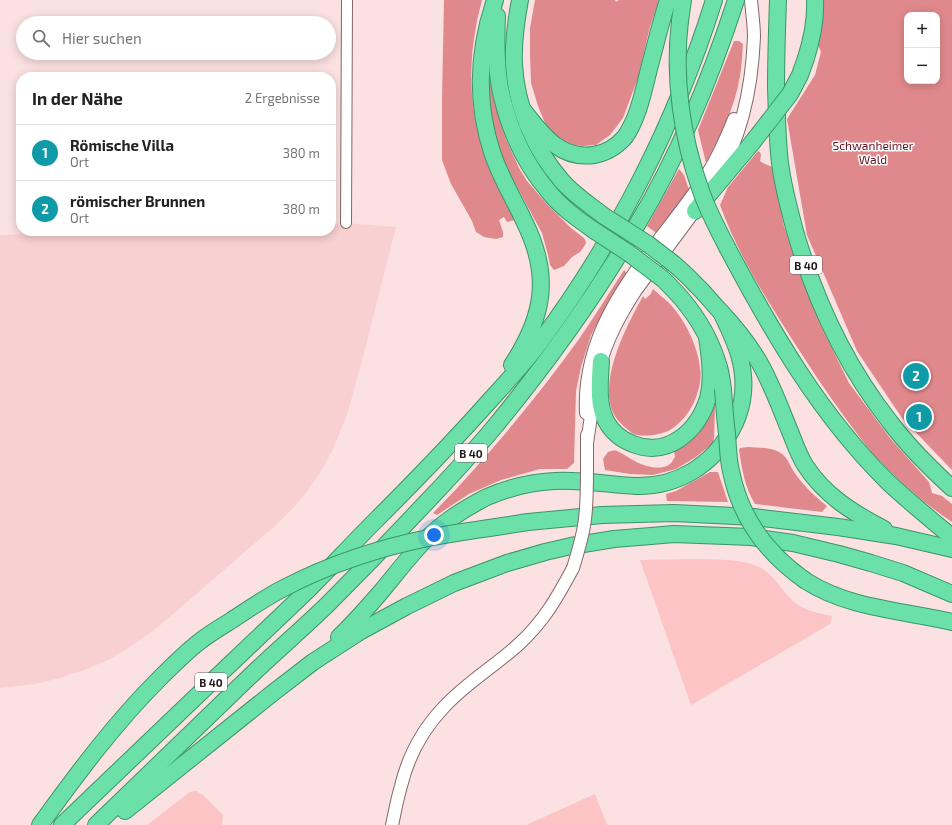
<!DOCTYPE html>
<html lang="de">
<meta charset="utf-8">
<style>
body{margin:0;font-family:"Exo 2",sans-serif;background:#f6f6f6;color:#222}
.controls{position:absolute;right:12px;top:12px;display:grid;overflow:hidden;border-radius:8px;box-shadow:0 2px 10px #0003}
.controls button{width:36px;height:36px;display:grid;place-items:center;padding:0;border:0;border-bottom:1px solid #e0e0e0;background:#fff;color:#222;font:20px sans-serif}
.you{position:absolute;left:434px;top:535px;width:14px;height:14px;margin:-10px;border:3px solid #fff;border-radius:50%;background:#1a73e8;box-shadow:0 0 0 6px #1a73e833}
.badge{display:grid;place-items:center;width:26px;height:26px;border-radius:50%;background:#0f766e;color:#fff;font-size:13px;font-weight:700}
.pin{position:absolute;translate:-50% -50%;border:2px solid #fff;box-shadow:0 1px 4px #0006}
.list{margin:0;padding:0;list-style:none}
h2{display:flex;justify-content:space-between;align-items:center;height:52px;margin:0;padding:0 16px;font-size:17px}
h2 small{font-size:13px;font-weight:400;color:#767676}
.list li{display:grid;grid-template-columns:26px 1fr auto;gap:12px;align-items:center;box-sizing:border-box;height:56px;padding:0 16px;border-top:1px solid #e0e0e0}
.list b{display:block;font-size:15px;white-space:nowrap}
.list p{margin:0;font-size:13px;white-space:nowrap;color:#767676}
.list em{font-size:13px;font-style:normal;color:#767676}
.icon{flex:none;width:22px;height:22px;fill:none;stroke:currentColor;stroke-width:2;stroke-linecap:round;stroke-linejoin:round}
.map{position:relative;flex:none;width:952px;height:825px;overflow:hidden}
.search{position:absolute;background:#fff;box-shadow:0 2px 10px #0003;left:16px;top:16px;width:320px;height:44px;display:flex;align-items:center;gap:10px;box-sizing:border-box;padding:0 14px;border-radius:22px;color:#767676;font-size:15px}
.panel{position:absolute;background:#fff;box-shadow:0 2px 10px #0003;left:16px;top:72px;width:320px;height:164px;border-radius:16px}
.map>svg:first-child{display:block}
.built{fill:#f9d0d1}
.green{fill:#fcc4c5}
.forest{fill:#e0898d;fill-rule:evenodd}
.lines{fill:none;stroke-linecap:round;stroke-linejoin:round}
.minor-casing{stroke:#836768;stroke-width:12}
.tertiary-casing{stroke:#836768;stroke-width:14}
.trunk-casing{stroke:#3a9568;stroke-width:18}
.minor{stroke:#fff;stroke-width:10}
.tertiary{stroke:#fff;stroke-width:12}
.trunk{stroke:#6be0a8;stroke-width:16}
.tertiary-bridge-casing{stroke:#836768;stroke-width:14;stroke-linecap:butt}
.trunk-bridge-casing{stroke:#3a9568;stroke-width:18;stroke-linecap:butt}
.tertiary-bridge{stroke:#fff;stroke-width:12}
.trunk-bridge{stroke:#6be0a8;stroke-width:16}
.labels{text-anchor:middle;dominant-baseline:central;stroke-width:3;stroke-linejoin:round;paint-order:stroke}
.shield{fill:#fff;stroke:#655d5d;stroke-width:1}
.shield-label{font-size:11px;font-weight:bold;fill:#231818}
.park-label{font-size:12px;fill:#611420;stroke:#fff}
</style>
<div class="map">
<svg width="952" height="825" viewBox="0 0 952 825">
<rect width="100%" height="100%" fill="#fbe1e1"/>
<polygon class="built" points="346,223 396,227 364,353 347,415 333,449 320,473 308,490 295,506 276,525 158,627 130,647 108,660 84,670 60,678 35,684 0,688 0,235 125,231 331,231 331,224"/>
<g class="green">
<path d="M696,559C718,560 743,558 763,569C775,577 782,591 793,601C804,611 818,613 832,616L830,624L691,705L640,560Z"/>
<polygon points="196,791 203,795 223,815 222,825 147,825 190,792"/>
<polygon points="595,794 607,825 526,825"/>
</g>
<g class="forest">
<path d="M444,0H482C480,9 477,18 476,27C468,69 470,113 484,153C492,176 504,198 515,220L507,222L504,217L499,220L503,232V237L496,239L484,237L476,232L472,221L451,184L442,160V98Z"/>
<polygon points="535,0 615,0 616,2 619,0 659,0 650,27 638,78 623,118 610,135 596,145 582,146 568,144 555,135 545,123 538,106 531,83 530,55 530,28"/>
<path d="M822,0H952V470L902,418L857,351L807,235L787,119L815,75L821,52L817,43ZM907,15H937V81H907Z"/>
<path d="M734,41H739L743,44C742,55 742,65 740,76C735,107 721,135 706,163L698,130Z"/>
<polygon points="490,81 492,83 501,124 506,139 519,168 527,181 546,203 571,228 584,238 586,242 585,245 580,252 572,257 564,266 554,270 550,265 548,255 542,233 510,174 499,151 492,121 489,93"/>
<path d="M758,151L760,152L761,155L760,161L763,163L772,167L784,226L798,269L820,324L849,383L890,438L929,482L932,493L942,496L952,504V522C926,505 898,480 876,457C865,445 856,432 846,419C826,392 808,364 790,336C763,294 737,252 720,205L728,187Z"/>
<polygon points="679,169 684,175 689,190 656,233 647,226"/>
<path d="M624,270L627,273L612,296L591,335L581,367L576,391L574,463L567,469H540L501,480L469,494L437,515L433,513C486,459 535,400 579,339C595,316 609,293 624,270Z"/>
<path d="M653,289C658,294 664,298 669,303C684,318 698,346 700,368C702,378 699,390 695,400C690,412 681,423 670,430C660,435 642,438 632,433C630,432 629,430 627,429C621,424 615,418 612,410C600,376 627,325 643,296L645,299L650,295Z"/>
<path d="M711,406L715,407L714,438L713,443L696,457L676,469L653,475L630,474L605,470L603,459L608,452C611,451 614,450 617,451C622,453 626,456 631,459C640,465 660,472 670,464C672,463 673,459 675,457L674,451L682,445Z"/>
<path d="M748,447C758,448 770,447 779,452C787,456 789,464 794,472C803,485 814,496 827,506L822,512L755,504C745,488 742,469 739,450L740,448Z"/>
<polygon points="710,472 718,472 728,502 667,501 666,494 676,491"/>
</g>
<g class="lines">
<defs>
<polyline id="minor" points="346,223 347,0"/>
<g id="tertiary">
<path d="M716,178C743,136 752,85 754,37C754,25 752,12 751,0"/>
<path d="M599,369C606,340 620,315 636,290L699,205"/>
<path d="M586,413C581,316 656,251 706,176C717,159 726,139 734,119"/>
<polyline points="587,435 587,469"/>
<polyline points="587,443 595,389"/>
<path d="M392,825C395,812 397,799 401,786C408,757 423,729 444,707C466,683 495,666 519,644C544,621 557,598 573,568"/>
</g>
<g id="trunk">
<path d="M495,0C478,50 475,100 492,152C500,177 514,199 525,223C551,276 544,316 512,365"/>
<path d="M520,0C516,21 513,43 514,64C516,106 534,149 562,181C574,195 590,205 604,216"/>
<path d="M778,0C777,29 776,58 776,88C777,113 777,138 780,163C783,186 789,209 795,231C815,300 846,366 890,422C908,446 930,468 952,488"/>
<path d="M497,16C496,40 496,74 502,97C510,131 526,165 549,192C562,208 579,220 595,231"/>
<polyline points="680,21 683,0"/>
<path d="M806,58C812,39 816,20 815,0"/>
<path d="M523,110C542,134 560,160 594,155C606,153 617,146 625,137C639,117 644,88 650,65C656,43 661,21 668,0"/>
<polyline points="695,211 752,143"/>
<path d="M728,249C772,332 820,415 887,481C908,501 930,519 952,537"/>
<path d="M674,264C682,271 689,277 696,285C705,293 712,303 721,312C735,327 747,342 758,360C771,382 779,405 789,429C794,441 798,454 805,465C824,495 853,513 884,529"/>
<path d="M663,279C669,285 676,292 682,299C698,318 712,343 719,367C721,374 722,382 723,389"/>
<path d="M601,361C600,380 597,403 606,421C612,432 622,440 633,444C668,458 698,431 708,398C713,378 710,357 707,337"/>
<polyline points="496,527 528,522 602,515 674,513 754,517 838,527 896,536 952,549"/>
<path d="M806,581C850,609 902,610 952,622"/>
<path d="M339,637C354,623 367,608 380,593C396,574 410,555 427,538C445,521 465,508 487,497C508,488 532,482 554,481C581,479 609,485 636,486C677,487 713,465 732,429C737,420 740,411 742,401C748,367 735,341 721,312"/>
<polyline points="125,811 274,692 313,662 361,631 407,606 454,583 507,563 545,552 571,546 614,539 651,536 674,534 751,537 793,543 839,554 871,563 903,573 952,594"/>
<path d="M40,825C77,774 114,724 159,679C172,666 185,653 199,642C209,634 221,627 232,620"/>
<path d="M62,825C116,773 170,721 224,670C251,644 279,618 306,592C330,568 353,543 377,519C413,483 449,446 484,407C503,386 523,365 540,342C616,240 676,122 714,0"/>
<path d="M96,825C146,777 195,729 245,681C272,655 300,631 327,605C358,574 389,542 419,510C444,484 468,458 491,431C545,366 595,297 638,223C680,153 711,77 736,0"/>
</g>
</defs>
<use href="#minor" class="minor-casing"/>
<use href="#tertiary" class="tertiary-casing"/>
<use href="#trunk" class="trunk-casing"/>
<use href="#minor" class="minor"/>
<use href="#tertiary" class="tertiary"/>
<use href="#trunk" class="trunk"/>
<defs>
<path id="tertiary-bridge" d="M573,568C578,552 583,536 585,519C587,503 587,486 587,469"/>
<g id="trunk-bridge">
<path d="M680,21C673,78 682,138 701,191C708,211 718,230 728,249"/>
<polyline points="752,143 790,94 800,75 806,58"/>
<polyline points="604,216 648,244 674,264"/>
<polyline points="595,231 630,254 663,279"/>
<path d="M723,389C724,404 725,419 727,434C728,446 728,459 731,471C740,517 767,554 806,581"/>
<path d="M232,620C249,609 266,597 284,588C330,564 382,547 433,537C454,533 475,530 496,527"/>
</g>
</defs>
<use href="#tertiary-bridge" class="tertiary-bridge-casing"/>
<use href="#trunk-bridge" class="trunk-bridge-casing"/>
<use href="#tertiary-bridge" class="tertiary-bridge"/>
<use href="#trunk-bridge" class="trunk-bridge"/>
</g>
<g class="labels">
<g class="shield">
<rect x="790" y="256" width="32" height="18" rx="3"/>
<rect x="455" y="444" width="32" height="18" rx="3"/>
<rect x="195" y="673" width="32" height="18" rx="3"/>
</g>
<g class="shield-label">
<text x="806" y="265">B 40</text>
<text x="471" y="453">B 40</text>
<text x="211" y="682">B 40</text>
</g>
<g class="park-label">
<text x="873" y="145">Schwanheimer<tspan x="873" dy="14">Wald</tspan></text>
</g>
</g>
</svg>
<div class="controls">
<button>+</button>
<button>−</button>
</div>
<div class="you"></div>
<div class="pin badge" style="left:919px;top:417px;background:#0f9aa8">1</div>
<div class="pin badge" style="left:916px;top:376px;background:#0f9aa8">2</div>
<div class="search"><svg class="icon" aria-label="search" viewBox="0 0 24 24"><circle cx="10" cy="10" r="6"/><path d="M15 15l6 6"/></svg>Hier suchen</div>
<section class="panel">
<h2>In der Nähe<small>2 Ergebnisse</small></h2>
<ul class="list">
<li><span class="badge" style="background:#0f9aa8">1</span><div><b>Römische Villa</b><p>Ort</p></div><em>380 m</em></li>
<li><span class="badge" style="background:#0f9aa8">2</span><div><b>römischer Brunnen</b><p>Ort</p></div><em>380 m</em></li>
</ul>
</section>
</div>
